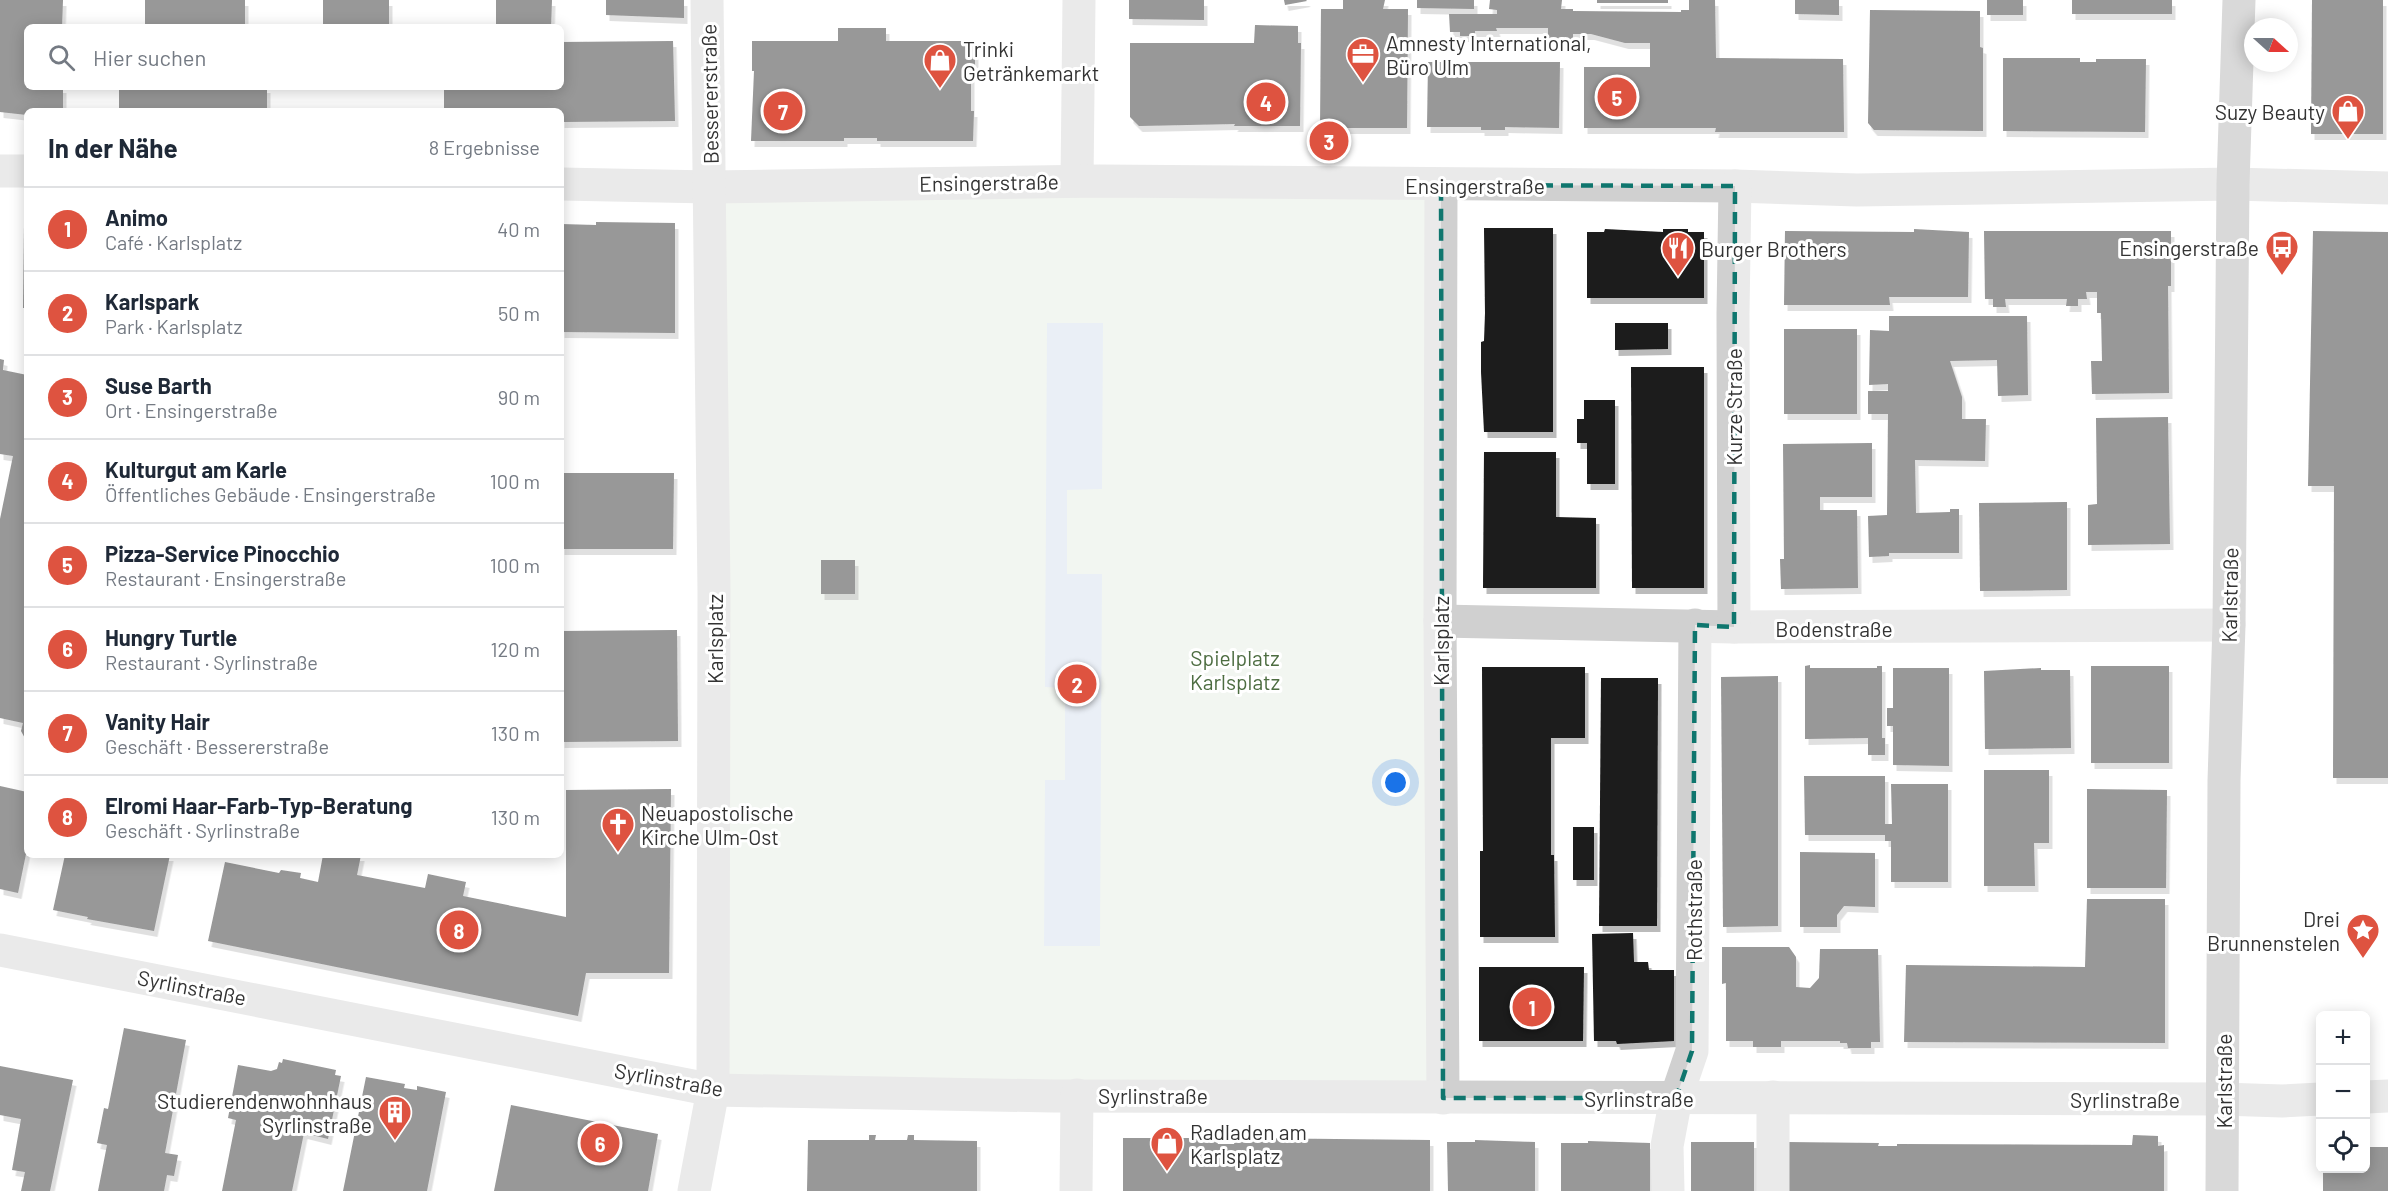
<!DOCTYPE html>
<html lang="de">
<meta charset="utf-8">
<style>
body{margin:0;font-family:Barlow,sans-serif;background:#f2f2f3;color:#1f2937}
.controls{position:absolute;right:18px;bottom:18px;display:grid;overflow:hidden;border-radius:9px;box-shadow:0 3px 15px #0003}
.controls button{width:54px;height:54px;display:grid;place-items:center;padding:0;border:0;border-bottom:2px solid #e0e1e3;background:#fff;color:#1f2937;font:30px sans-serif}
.compass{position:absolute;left:2244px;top:18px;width:54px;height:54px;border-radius:50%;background:#fff;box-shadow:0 3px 15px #0003;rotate:111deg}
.you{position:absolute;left:1396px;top:783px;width:21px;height:21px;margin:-15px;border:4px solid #fff;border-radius:50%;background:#1a73e8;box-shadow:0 0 0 9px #1a73e833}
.badge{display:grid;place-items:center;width:39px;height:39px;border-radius:50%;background:#de5340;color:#fff;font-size:20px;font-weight:700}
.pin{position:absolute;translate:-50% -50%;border:3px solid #fff;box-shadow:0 2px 6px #0006}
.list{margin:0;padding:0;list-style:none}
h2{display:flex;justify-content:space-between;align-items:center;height:78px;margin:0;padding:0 24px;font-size:26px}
h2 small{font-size:20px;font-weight:400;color:#747a83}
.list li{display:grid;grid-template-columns:39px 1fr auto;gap:18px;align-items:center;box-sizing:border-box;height:84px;padding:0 24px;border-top:2px solid #e0e1e3}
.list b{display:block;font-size:22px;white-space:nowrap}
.list p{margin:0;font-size:20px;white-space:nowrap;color:#747a83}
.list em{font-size:20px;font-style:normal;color:#747a83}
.icon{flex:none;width:33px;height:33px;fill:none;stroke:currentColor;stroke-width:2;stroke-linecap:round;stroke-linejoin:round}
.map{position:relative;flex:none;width:2388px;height:1191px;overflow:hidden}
.search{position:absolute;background:#fff;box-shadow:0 3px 15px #0003;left:24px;top:24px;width:540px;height:66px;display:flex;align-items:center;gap:15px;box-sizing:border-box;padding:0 21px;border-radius:9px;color:#747a83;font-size:22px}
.panel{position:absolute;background:#fff;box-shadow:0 3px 15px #0003;left:24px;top:108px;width:540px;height:750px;border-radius:9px}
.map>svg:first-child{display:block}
.green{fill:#e3ebdf}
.water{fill:#d0dcec}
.building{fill:#1a1a1a;filter:url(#shadow)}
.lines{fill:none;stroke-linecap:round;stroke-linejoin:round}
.minor{stroke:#d0d0d0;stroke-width:33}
.major{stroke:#ababab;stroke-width:33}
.marked{fill:none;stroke:#0f766e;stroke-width:4.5;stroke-dasharray:12 8;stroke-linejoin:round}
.labels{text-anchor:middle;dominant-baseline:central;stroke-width:6;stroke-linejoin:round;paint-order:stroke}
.poi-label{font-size:21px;fill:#333;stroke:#fff;text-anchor:start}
.street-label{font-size:21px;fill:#333;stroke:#fff}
.park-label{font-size:21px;fill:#4d6d41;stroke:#fff}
</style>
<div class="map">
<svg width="2388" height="1191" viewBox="0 0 2388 1191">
<defs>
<filter id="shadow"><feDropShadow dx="3.5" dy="6" stdDeviation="0" flood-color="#0004"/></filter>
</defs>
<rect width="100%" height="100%" fill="#fff"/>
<polygon class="green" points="1441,185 1443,1098 713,1090 710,187"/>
<polygon class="water" points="1047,323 1103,323 1102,489 1067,490 1067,574 1102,574 1100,946 1044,946 1045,780 1065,780 1065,688 1045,687"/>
<g class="building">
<polygon points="0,0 63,0 62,27 27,27 27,87 63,87 63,111 27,111 27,115 0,112"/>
<rect x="145" y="0" width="100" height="27"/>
<rect x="323" y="0" width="66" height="27"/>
<polygon points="496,0 552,0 551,27 496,27"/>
<polygon points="606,0 684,0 684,18 606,15"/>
<polygon points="1129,0 1204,0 1204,20 1129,19"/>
<polygon points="1284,0 1306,0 1307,1 1285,5"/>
<polygon points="1343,0 1385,0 1383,9 1408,9 1407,128 1320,128 1321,9 1343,9"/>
<polygon points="1417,0 1474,0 1474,9 1417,8"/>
<polygon points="1490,0 1562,0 1561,9 1573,9 1573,11 1681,12 1681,10 1689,10 1689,0 1715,0 1716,58 1843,59 1844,132 1715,132 1716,128 1584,128 1584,67 1650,67 1650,43 1625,43 1591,34 1573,34 1573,43 1548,42 1548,28 1496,28 1497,31 1475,31 1475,36 1460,36 1460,32 1450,32 1449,14 1497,14 1497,10 1489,9"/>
<rect x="1597" y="0" width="71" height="3"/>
<polygon points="1795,0 1839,0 1839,15 1795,14"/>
<rect x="1987" y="0" width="36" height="15"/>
<rect x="2072" y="0" width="100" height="14"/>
<polygon points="2312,0 2383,0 2383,134 2311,134"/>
<polygon points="1870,10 1980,11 1980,47 1983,48 1983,131 1874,130 1868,123"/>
<polygon points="1255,25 1298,26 1298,43 1301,43 1300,126 1234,126 1235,124 1139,126 1130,117 1130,43 1254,43"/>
<polygon points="838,28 886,28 886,41 975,41 975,71 971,71 971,111 974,111 973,141 877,141 877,138 844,138 844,141 751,141 754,71 752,71 752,41 838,41"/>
<polygon points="673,41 675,121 561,122 561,111 444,111 444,87 561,87 561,42"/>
<polygon points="2003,58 2080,58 2080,62 2096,62 2096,59 2146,59 2145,132 2003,131"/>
<polygon points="1428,62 1560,62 1559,128 1505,127 1505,130 1481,130 1481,127 1427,127"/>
<rect x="119" y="87" width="148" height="24"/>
<polygon points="596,222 675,223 675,333 561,332 561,224 596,225"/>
<polygon points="24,226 27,226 27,308 23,308"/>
<polygon points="1484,228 1553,228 1553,432 1484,432 1481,372 1481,342 1484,341 1485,313"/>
<polygon points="1605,229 1663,232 1663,229 1688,229 1688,232 1704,232 1704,298 1587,298 1587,232 1604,232"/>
<polygon points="1914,229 1969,232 1968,297 1889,297 1890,305 1784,305 1785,231 1914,232"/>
<polygon points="1984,231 2171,231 2171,286 2168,286 2169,393 2092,394 2091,361 2102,361 2101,313 2097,313 2097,292 2086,292 2087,299 2078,299 2078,306 2066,306 2067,299 2005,299 2006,307 1993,307 1993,299 1985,299"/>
<polygon points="2313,231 2388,232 2388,778 2333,778 2334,486 2308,486"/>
<polygon points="1889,316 2027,316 2028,395 1998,396 1997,360 1950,361 1962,397 1962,419 1986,419 1985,461 1915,460 1916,513 1950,512 1950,509 1959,509 1959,553 1889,553 1889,556 1869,557 1868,516 1887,515 1888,414 1868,414 1868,391 1888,391 1888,384 1869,385 1870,330 1889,331"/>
<polygon points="1615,323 1668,323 1668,349 1615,350"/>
<rect x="1784" y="329" width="73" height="85"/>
<polygon points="0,359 4,360 3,370 27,375 27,742 21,731 23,723 0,718 0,519 13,456 0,454"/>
<polygon points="1631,367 1704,367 1704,588 1632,588"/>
<polygon points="1584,400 1615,400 1615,484 1587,484 1587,443 1577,443 1577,419 1584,419"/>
<polygon points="2168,417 2170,544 2088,545 2088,505 2097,504 2096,418"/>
<polygon points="1872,443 1872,497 1820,497 1820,510 1857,510 1858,588 1781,589 1780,559 1784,559 1783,444"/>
<polygon points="1484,452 1556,452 1556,517 1596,518 1596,588 1483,588"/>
<polygon points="561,473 674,473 673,549 561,549"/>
<polygon points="2067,502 2067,590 1980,591 1979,503"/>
<rect x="821" y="560" width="34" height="34"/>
<polygon points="677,630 678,741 561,742 561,631"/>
<polygon points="1810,665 1810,668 1877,668 1877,666 1882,666 1882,738 1885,738 1885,755 1868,755 1868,738 1805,739 1805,666"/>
<rect x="2091" y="666" width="78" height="97"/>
<polygon points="1482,667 1585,667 1585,738 1551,738 1551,855 1554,855 1555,937 1480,937 1480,851 1483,851"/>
<polygon points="1893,668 1949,668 1949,766 1893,765 1893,726 1887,726 1887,708 1893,708"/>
<polygon points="2041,668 2041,670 2070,670 2071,748 1985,749 1984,671"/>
<polygon points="1778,676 1778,926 1723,927 1721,677"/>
<polygon points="1601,678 1658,678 1657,926 1599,926"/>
<polygon points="1984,770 2049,770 2049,843 2034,843 2035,886 1984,886"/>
<polygon points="1804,776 1885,776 1885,824 1892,824 1891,784 1948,784 1948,882 1891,882 1891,841 1885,841 1885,835 1805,835"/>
<polygon points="0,786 27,792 27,849 18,893 0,889"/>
<polygon points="671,789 669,973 586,973 578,1016 208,941 225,862 279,873 281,870 301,873 300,878 318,882 323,855 361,855 357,875 425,888 428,874 466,882 463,896 566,917 566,790"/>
<polygon points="2087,789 2167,790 2166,888 2087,888"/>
<rect x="1573" y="827" width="21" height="53"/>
<polygon points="1800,852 1875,853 1875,907 1844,906 1837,915 1837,927 1800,927"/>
<polygon points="65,855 170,855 154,931 87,919 88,917 53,910"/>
<polygon points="2087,899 2165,899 2165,1043 1904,1042 1906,965 2085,967"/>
<polygon points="1633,933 1634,962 1648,962 1649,970 1674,970 1674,1041 1617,1044 1616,1041 1594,1041 1592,934"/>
<polygon points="1722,947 1789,947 1796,957 1796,987 1810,988 1819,978 1820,949 1878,949 1880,1042 1871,1042 1871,1048 1848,1048 1847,1043 1840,1043 1840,1041 1781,1041 1781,1047 1753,1047 1753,1041 1726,1041 1726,983 1722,984"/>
<polygon points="1479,967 1584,967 1583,1041 1479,1041"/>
<polygon points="124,1028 186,1040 165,1153 178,1155 174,1176 167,1175 164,1191 98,1191 107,1145 97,1143 104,1108 108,1109"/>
<polygon points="283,1059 336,1070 335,1075 341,1076 328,1139 304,1133 292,1191 222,1191 236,1120 228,1118 238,1065 271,1071 277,1069 279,1062 282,1063"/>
<polygon points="0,1066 73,1080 50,1191 21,1191 25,1172 12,1170 21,1119 0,1115"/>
<polygon points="366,1077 405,1084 404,1088 417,1090 417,1086 446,1092 427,1191 343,1191"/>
<polygon points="511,1105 658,1134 648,1191 494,1191"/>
<polygon points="869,1135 876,1135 875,1140 907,1140 908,1135 914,1135 914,1140 977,1141 977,1191 807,1191 808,1140 869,1140"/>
<polygon points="2133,1135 2158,1136 2158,1146 2164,1145 2164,1191 1786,1191 1786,1142 1879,1143 1878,1146 1897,1146 1897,1144 2132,1145"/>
<polygon points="1123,1138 1215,1138 1218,1144 1234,1144 1236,1138 1430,1140 1430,1191 1123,1191"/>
<polygon points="1475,1140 1535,1142 1535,1191 1448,1191 1447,1142 1475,1142"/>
<polygon points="1588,1141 1650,1143 1650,1191 1561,1191 1561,1143 1588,1143"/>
<rect x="1691" y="1142" width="63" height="49"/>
<polygon points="2366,1147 2388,1147 2388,1191 2323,1191 2323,1168 2366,1168"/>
</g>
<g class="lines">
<g class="minor">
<polyline points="0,171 27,171"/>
<polyline points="1077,181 1079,0"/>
<polyline points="561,184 710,187 1099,181 1735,186 1857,190 2233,184 2388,188"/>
<polyline points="1441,185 1440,621 1443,1098"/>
<polyline points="1440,621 1734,627 2229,625"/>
<polyline points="1734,627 1733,314 1735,186"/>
<polyline points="0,950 713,1090 1053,1096 2222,1099 2282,1101 2320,1099"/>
<polyline points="1773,1097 1773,1191"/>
<polyline points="2366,1097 2388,1096"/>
<polyline points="694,1191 713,1090 714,592 707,0"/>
<polyline points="1076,1191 1077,1095"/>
<polyline points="1668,1191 1667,1146 1676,1098 1692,1051 1695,625"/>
</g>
<polyline class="major" points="2222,1191 2224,781 2229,625 2233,184 2239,0"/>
</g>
<path d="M0 0H2388V1191H0ZM1441,185L1735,186L1734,627L1695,625L1692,1051L1676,1098H1443Z" fill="#fff" fill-opacity=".55" fill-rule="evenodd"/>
<path class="marked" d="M1441,185L1735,186L1734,627L1695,625L1692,1051L1676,1098H1443Z"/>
<defs>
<symbol id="office-pin" viewBox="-11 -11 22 30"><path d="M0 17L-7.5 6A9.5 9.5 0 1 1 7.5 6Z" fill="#de5340" stroke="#fff"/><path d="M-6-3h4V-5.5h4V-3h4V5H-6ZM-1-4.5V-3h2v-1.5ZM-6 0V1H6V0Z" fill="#fff"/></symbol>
<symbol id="shop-pin" viewBox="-11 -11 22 30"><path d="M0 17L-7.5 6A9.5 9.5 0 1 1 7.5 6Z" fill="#de5340" stroke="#fff"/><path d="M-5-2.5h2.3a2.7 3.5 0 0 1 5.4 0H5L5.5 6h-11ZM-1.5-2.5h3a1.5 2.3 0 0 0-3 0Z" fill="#fff"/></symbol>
<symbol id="bus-pin" viewBox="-11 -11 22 30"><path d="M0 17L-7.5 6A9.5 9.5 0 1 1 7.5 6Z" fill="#de5340" stroke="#fff"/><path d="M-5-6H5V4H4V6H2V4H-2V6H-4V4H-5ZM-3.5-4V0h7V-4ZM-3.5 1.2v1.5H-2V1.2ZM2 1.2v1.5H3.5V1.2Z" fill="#fff"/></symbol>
<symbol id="restaurant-pin" viewBox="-11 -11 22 30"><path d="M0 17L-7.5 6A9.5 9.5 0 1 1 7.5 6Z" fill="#de5340" stroke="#fff"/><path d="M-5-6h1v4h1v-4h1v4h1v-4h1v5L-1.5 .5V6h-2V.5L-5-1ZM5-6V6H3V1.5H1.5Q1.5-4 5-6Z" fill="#fff"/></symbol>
<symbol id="church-pin" viewBox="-11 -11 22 30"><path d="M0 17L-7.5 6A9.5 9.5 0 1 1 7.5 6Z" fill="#de5340" stroke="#fff"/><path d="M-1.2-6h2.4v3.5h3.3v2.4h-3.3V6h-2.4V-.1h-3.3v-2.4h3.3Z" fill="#fff"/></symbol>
<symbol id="sight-pin" viewBox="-11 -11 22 30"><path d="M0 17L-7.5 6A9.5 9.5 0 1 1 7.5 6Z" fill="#de5340" stroke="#fff"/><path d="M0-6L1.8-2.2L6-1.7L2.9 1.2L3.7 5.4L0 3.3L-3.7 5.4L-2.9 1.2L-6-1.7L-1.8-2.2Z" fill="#fff"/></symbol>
<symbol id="building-pin" viewBox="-11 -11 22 30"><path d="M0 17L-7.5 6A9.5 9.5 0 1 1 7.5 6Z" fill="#de5340" stroke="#fff"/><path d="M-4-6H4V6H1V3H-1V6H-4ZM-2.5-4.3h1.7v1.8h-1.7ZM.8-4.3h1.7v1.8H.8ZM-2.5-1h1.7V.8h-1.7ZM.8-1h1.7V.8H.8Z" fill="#fff"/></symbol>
</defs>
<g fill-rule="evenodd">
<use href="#office-pin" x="1344" y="35" width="38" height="52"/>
<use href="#shop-pin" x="921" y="41" width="38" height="52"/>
<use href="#shop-pin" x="2329" y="92" width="38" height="52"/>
<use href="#bus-pin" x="2263" y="228" width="38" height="52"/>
<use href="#restaurant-pin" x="1659" y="229" width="38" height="52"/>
<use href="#church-pin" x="599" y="805" width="38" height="52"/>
<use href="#sight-pin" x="2344" y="911" width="38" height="52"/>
<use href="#building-pin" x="376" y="1093" width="38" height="52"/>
<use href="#shop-pin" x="1148" y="1124" width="38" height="52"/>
</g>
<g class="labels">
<g class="poi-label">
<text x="1386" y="42">Amnesty International,<tspan x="1386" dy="24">Büro Ulm</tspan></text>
<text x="963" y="48">Trinki<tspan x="963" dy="24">Getränkemarkt</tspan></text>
<text x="2325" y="111" text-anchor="end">Suzy Beauty</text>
<text x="2259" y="247" text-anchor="end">Ensingerstraße</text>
<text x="1701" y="248">Burger Brothers</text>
<text x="641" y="812">Neuapostolische<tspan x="641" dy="24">Kirche Ulm-Ost</tspan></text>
<text x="2340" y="918" text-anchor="end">Drei<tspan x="2340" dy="24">Brunnenstelen</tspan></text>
<text x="372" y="1100" text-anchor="end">Studierendenwohnhaus<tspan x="372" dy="24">Syrlinstraße</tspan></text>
<text x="1190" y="1131">Radladen am<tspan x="1190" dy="24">Karlsplatz</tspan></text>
</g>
<g class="street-label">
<text transform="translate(709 94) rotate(-91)">Bessererstraße</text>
<text transform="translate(989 182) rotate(-1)">Ensingerstraße</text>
<text x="1475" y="185">Ensingerstraße</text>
<text transform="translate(1733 407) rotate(-90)">Kurze Straße</text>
<text transform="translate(2229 595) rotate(-89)">Karlstraße</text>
<text x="1834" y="628">Bodenstraße</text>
<text transform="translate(714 639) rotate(-90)">Karlsplatz</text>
<text transform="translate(1440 641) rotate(-90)">Karlsplatz</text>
<text transform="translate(1693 910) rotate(-90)">Rothstraße</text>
<text transform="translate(192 987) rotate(11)">Syrlinstraße</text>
<text transform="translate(669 1079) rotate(10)">Syrlinstraße</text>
<text transform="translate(2223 1081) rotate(-90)">Karlstraße</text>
<text x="1153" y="1095">Syrlinstraße</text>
<text x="1639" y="1098">Syrlinstraße</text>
<text x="2125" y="1099">Syrlinstraße</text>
</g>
<g class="park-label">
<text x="1235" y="657">Spielplatz<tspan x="1235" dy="24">Karlsplatz</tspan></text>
</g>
</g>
</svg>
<div class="controls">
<button>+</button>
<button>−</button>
<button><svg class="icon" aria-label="locate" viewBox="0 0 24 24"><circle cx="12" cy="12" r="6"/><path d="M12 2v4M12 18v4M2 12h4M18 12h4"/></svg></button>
</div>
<svg class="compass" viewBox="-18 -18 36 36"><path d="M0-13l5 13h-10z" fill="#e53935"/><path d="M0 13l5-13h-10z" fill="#747a83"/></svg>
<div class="you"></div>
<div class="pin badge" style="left:1532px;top:1007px">1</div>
<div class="pin badge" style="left:1077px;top:684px">2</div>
<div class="pin badge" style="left:1329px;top:141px">3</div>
<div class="pin badge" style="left:1266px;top:102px">4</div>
<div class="pin badge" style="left:1617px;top:97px">5</div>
<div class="pin badge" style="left:600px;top:1143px">6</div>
<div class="pin badge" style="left:783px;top:111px">7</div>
<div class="pin badge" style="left:459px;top:930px">8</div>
<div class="search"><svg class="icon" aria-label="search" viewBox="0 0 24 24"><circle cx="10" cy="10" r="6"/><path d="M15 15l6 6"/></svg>Hier suchen</div>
<section class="panel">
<h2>In der Nähe<small>8 Ergebnisse</small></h2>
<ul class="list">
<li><span class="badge">1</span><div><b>Animo</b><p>Café · Karlsplatz</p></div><em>40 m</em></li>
<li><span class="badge">2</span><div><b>Karlspark</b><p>Park · Karlsplatz</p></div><em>50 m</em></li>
<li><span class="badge">3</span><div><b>Suse Barth</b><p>Ort · Ensingerstraße</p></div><em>90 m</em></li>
<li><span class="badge">4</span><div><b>Kulturgut am Karle</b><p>Öffentliches Gebäude · Ensingerstraße</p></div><em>100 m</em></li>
<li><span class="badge">5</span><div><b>Pizza-Service Pinocchio</b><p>Restaurant · Ensingerstraße</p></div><em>100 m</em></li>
<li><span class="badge">6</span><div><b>Hungry Turtle</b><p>Restaurant · Syrlinstraße</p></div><em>120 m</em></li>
<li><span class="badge">7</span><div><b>Vanity Hair</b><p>Geschäft · Bessererstraße</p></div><em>130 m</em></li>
<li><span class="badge">8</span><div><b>Elromi Haar-Farb-Typ-Beratung</b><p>Geschäft · Syrlinstraße</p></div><em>130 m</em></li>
</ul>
</section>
</div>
